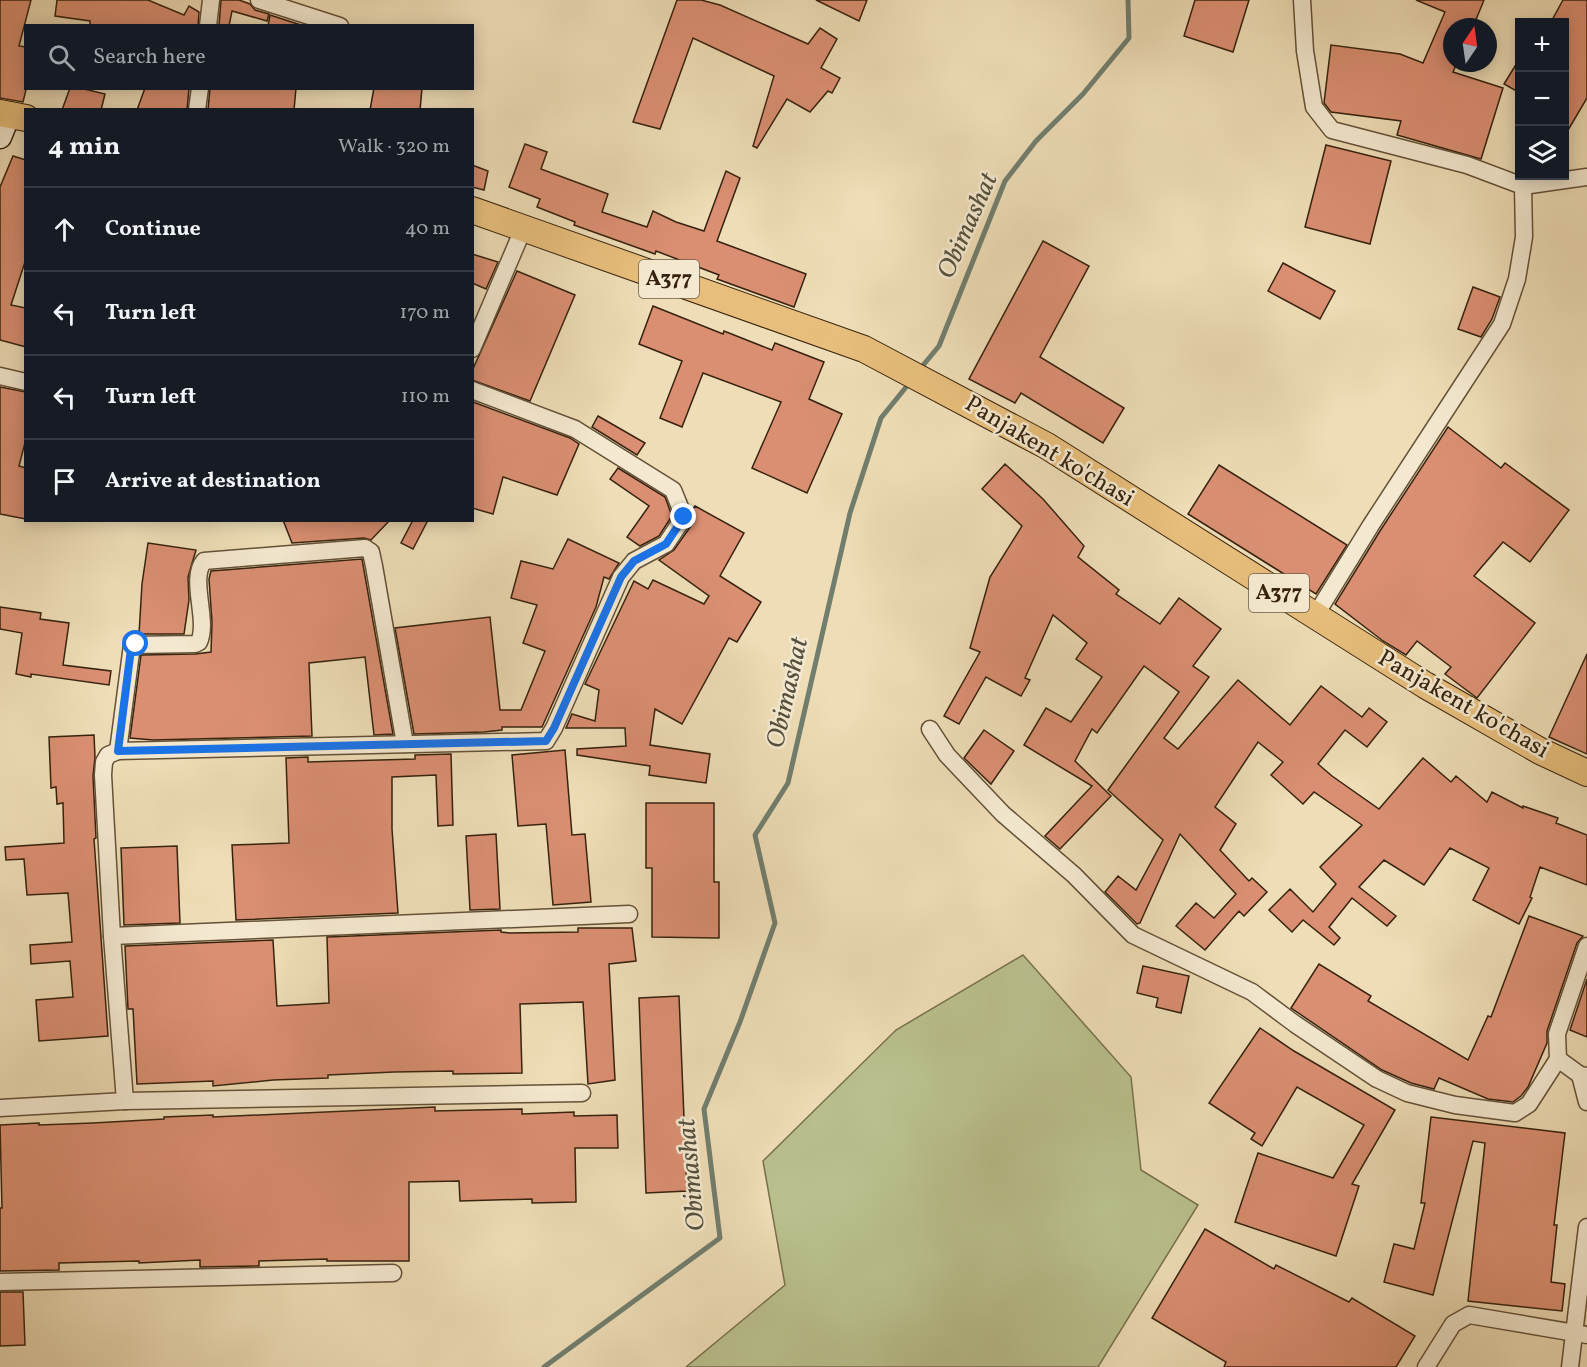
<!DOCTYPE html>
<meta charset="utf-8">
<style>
body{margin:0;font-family:Vollkorn,serif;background:#20242c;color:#f1f3f6}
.controls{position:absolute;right:18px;top:18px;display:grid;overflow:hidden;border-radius:0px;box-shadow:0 3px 15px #0003}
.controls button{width:54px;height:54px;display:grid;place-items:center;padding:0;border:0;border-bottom:2px solid #363941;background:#171b24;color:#f1f3f6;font:30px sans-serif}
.compass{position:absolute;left:1443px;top:18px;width:54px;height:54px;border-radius:50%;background:#171b24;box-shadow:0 3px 15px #0003;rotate:13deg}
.stop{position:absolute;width:18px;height:18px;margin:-14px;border:4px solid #1a73e8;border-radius:50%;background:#fff}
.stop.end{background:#1a73e8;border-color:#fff;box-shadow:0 2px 6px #0008}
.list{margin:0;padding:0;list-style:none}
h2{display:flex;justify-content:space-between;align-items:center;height:78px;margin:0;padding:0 24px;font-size:26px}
h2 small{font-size:20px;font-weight:400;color:#9ea1a6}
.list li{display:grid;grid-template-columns:39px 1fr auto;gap:18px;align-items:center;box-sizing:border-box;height:84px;padding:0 24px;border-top:2px solid #363941}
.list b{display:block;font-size:22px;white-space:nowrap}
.list em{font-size:20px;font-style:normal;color:#9ea1a6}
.icon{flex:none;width:33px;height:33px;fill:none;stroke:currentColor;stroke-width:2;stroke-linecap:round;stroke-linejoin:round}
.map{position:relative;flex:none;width:1587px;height:1367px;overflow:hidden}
.search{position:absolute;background:#171b24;box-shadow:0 3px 15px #0003;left:24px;top:24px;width:450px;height:66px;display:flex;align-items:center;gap:15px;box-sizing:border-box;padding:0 21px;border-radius:0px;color:#9ea1a6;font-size:22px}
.panel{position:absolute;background:#171b24;box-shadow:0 3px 15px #0003;left:24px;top:108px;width:450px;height:414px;border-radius:0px}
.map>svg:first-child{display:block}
.green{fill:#b9c08d;stroke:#78714d;stroke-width:1.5}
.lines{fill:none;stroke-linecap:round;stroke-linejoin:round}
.stream{stroke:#717e6e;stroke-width:5}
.building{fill:#da8f72;stroke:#36220d;stroke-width:1.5}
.street-casing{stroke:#645137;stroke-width:19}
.secondary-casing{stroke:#36220d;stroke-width:25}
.primary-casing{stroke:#36220d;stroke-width:28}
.street{stroke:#f4e9d0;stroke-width:16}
.secondary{stroke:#f4e9d0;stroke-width:22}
.primary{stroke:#e7be7b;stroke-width:26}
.route{stroke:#1a73e8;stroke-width:8}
.labels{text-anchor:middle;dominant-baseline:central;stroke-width:5;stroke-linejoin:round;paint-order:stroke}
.shield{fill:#f4e9d0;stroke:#6f5e48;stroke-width:1.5}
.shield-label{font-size:22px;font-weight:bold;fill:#36220d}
.street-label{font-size:24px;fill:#36220d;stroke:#f4e9d0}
.water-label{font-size:26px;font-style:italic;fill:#54503d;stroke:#f4e9d0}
</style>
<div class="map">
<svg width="1587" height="1367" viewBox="0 0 1587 1367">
<rect width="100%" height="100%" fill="#eeddb6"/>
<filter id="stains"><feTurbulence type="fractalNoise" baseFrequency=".00333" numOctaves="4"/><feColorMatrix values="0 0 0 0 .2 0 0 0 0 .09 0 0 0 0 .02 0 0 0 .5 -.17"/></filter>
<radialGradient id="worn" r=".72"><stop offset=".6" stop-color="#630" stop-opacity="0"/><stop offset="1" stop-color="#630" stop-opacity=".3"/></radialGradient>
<polygon class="green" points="1023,955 1131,1077 1141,1170 1198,1205 1098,1367 686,1367 785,1285 763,1161 896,1030"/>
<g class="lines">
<g class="stream">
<polyline points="920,369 939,346 1005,181 1036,141 1083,94 1129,38 1128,0"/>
<polyline points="544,1367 720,1238 704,1109 740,1022 775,923 755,835 788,783 850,513 881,418 911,381"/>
</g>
</g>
<g class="building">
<polygon points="0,0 31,0 19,46 26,47 26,90 23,102 0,98"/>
<polygon points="57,0 148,0 184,15 189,6 199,12 198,26 90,26 90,21 55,16"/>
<polygon points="221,0 239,0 250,4 255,10 269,14 267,21 232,11 229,26 219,26"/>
<polygon points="677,0 701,0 720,5 808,44 820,28 837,39 821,68 840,78 832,93 828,91 810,112 787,99 757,148 753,146 774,76 693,38 660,129 633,122"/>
<polygon points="816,0 867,0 859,21"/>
<polygon points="1195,0 1249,0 1233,52 1184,36"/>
<polygon points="1416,0 1484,0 1473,27 1452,27 1452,63 1457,63 1453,72 1503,88 1481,159 1397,135 1401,121 1331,112 1324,103 1331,45 1400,54 1423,63 1445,12"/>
<polygon points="1563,0 1587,0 1587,98 1564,137 1564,22 1551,22"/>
<polygon points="270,15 304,26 268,26"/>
<polygon points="1520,58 1520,93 1504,84"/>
<polygon points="70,88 80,88 105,94 101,110 62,110"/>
<polygon points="145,88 189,88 187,110 137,110"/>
<polygon points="210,88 296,88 294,110 208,110"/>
<polygon points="374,88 422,88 420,110 370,110"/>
<polygon points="525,144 547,152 541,169 608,194 602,212 647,227 653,211 676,222 704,231 726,171 740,178 717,241 806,274 794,307 717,279 719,275 656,251 655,254 574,225 575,222 537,207 540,199 509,187"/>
<polygon points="1326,145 1391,161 1370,244 1305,227"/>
<polygon points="13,156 26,160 26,259 11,305 26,308 26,347 0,340 0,187"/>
<polygon points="472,165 488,171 484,190 472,187"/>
<polygon points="1043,241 1089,266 1040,357 1124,408 1103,443 1021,393 1015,403 969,379"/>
<polygon points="472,254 498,262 486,289 472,283"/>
<polygon points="1283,263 1335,291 1320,319 1268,291"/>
<polygon points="517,271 575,295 530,401 472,380 472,371"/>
<polygon points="1473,287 1500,297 1492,319 1481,337 1458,329"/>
<polygon points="653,306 723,334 724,331 772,350 775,343 824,362 809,399 842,414 807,493 752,468 781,402 703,373 682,427 660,418 682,361 639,344"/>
<polygon points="0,387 26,392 26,439 19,466 26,468 26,519 0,514"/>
<polygon points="473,402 570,438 579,444 557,495 503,477 493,514 472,508"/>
<polygon points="598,416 645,443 637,455 592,427"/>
<polygon points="1448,427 1501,468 1505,463 1569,510 1530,562 1503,542 1474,576 1535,623 1477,698 1445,674 1451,667 1417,641 1406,655 1383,641 1335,604 1380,531"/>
<polygon points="1005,464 1043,499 1084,546 1078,557 1119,590 1116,594 1160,624 1179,598 1221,629 1193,666 1209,677 1164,738 1178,749 1238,680 1290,725 1321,686 1362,717 1369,708 1387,722 1367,747 1345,730 1318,764 1332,776 1379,809 1423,758 1451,782 1456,776 1487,802 1492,792 1523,808 1523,806 1558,818 1556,823 1587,835 1587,885 1540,867 1530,897 1532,898 1519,924 1473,900 1489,868 1450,848 1424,885 1384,860 1359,887 1396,916 1387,926 1352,898 1329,927 1340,938 1334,945 1303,920 1292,932 1269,910 1290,889 1313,912 1336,884 1320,867 1362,825 1314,792 1303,804 1271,775 1283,762 1258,742 1215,807 1236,824 1220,850 1249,881 1252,878 1267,892 1244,916 1239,911 1205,950 1176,926 1196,903 1214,918 1236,894 1180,834 1140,923 1137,924 1105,892 1118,876 1136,890 1163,840 1108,790 1179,692 1144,666 1097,733 1092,729 1075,761 1111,796 1060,849 1045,836 1092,786 1024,745 1046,708 1071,722 1102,677 1076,659 1087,643 1053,615 1025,678 1030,680 1021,696 986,677 959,724 944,716 980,652 970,648 990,577 1022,526 982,489"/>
<polygon points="1219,465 1347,545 1316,594 1188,514"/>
<polygon points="618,468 665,497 672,516 659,536 640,546 627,537 649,506 610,479"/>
<polygon points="695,506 744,533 720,576 761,602 737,642 729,638 682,724 655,709 650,745 710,754 706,783 649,775 650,766 577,755 577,749 626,746 625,728 566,728 572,714 595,721 599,690 585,684 634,581 648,589 653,580 704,604 709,596 659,560 674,550 693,523 694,518 692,510"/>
<polygon points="283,520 390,520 371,540 364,538 292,543"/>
<polygon points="413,520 428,520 413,549 401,543"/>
<polygon points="568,539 619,563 609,579 604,577 596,607 542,727 502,727 502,730 484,732 414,734 395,628 490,617 500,710 521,710 545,651 523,643 537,605 511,598 521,561 553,569"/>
<polygon points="148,543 196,550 188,577 189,600 184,634 139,634 142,584"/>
<polygon points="362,559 393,734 374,735 365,657 309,663 312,736 153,740 130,738 141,655 195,654 211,652 212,622 209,579 211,571"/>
<polygon points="0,607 41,613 40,619 69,623 63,665 111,671 109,685 31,674 31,677 16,674 22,633 0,629"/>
<polygon points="1587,654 1587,754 1549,737"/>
<polygon points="984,730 1014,751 991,784 964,758"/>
<polygon points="94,735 95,757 93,776 96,838 94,839 108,1036 39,1041 36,1000 73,997 70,961 31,964 30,945 72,942 68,893 27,895 24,859 6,860 5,847 64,843 63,803 57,804 56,787 51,788 49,737"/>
<polygon points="565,750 572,835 585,834 591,902 553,905 546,824 518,826 512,755"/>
<polygon points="451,754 453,825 438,826 436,775 392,777 392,829 398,913 236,920 232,845 289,843 286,758 308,757 308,762 415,759 415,755"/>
<polygon points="646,803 714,803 714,882 719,882 719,938 652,937 652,868 646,868"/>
<polygon points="496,834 500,909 470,910 466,836"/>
<polygon points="177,846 180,923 124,925 121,848"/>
<polygon points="1529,916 1583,936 1577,943 1547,1031 1547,1043 1528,1087 1521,1096 1513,1102 1488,1099 1439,1078 1434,1089 1411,1083 1382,1070 1291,1008 1319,964 1371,996 1368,1001 1468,1060 1488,1016 1491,1017"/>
<polygon points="578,928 632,928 636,961 609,964 615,1080 588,1084 583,1002 520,1004 522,1073 453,1074 453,1071 394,1072 328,1075 328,1078 273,1080 213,1086 213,1081 137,1084 133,1009 128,1009 125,946 273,940 277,1006 329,1003 327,937 501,930 501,932 510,933 578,932"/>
<polygon points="1143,966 1189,976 1181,1013 1156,1007 1158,998 1137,993"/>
<polygon points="1587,979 1587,1037 1570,1030"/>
<polygon points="679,996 687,1191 646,1193 639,998"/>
<polygon points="1260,1028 1294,1051 1395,1110 1352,1184 1359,1186 1336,1256 1235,1222 1258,1153 1333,1178 1364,1125 1297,1087 1262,1146 1251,1139 1255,1133 1209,1103"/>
<polygon points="435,1107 435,1111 522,1109 522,1114 574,1112 574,1116 617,1115 618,1148 575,1148 576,1202 532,1203 532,1199 460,1201 459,1181 409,1182 409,1261 327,1261 327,1259 259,1261 259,1266 200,1267 200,1260 139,1263 139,1261 59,1263 59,1270 0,1271 0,1208 2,1208 0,1125 39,1123 39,1125 93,1123 164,1119 164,1117 213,1115 213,1117"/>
<polygon points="1431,1117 1565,1133 1554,1225 1557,1225 1551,1282 1565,1284 1562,1311 1468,1301 1485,1143 1473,1141 1433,1295 1384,1282 1394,1244 1414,1249 1425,1203 1421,1203"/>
<polygon points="1205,1229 1274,1269 1276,1265 1349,1302 1352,1298 1415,1336 1396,1367 1224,1367 1226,1362 1152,1318"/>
<polygon points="0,1292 23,1292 25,1345 0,1346"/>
</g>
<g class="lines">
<defs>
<g id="street">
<polyline points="259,0 340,26"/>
<polyline points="1302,0 1305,51 1314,107 1332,130 1467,165 1523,186 1524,237 1517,279 1502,324 1371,525 1315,616"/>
<polyline points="208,26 211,0"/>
<polyline points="197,110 200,88"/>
<polyline points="1523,186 1587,177"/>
<polyline points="472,349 524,227"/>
<polyline points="0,376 26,382"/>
<polyline points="930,729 947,755 1003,814 1074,875 1133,935 1252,992 1295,1024 1377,1079 1407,1093 1455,1105 1515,1113 1529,1104 1558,1059"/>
<polyline points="118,751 546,741 554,728 621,577 634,561 666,544 684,517 673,490 575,429 472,390"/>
<polyline points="112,936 629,914"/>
<polyline points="1587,946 1557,1034 1558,1059 1580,1075 1587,1076"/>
<polyline points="1580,1075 1587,1102"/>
<path d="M125,1101L112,936L103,775L104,762L108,755L118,751L132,645L195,644L199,642C209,620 189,579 204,561L365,548L371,552L374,566L405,744"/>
<polyline points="0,1108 125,1101 582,1093"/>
<polyline points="0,1282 393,1273"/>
<polyline points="1426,1367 1453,1324 1469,1315 1587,1335"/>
<polyline points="1570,1367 1587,1227"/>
</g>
<polyline id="secondary" points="0,137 9,115"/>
<g id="primary">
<polyline points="0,113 26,118"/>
<polyline points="472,210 864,349 1047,446 1425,685 1540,751 1587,773"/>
</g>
</defs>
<use href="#street" class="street-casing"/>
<use href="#secondary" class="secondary-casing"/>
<use href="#primary" class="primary-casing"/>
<use href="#street" class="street"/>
<use href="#secondary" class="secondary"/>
<use href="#primary" class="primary"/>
</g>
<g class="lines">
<polyline class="route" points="136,644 132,645 131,649 118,751 546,741 554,728 621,577 634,561 666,544 684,517"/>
</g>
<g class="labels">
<g class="shield">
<rect x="639" y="260" width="60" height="38" rx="4.5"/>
<rect x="1249" y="574" width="60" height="38" rx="4.5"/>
</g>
<g class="shield-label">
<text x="669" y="279">A377</text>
<text x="1279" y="593">A377</text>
</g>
<g class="street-label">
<text transform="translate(1049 452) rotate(31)">Panjakent ko'chasi</text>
<text transform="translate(1463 705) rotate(30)">Panjakent ko'chasi</text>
</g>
<g class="water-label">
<text transform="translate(968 226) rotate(-66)">Obimashat</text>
<text transform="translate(788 693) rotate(-77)">Obimashat</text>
<text transform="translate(692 1175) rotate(-95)">Obimashat</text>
</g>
</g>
<rect width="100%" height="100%" filter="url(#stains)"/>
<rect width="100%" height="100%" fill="url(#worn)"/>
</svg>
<div class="controls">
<button>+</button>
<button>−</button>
<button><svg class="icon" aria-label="layers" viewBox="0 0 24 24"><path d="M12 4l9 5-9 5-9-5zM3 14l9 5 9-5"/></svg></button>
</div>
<svg class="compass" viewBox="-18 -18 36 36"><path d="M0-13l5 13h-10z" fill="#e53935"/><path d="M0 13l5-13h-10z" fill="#9ea1a6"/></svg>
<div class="stop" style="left:136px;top:644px"></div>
<div class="stop end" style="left:684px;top:517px"></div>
<div class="search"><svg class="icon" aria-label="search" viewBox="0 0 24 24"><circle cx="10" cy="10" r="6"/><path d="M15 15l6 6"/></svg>Search here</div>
<section class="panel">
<h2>4 min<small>Walk · 320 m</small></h2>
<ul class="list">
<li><svg class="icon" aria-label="ahead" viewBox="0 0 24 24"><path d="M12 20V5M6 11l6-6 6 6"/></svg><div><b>Continue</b></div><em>40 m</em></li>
<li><svg class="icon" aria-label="left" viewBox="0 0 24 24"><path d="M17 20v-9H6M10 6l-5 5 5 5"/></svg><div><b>Turn left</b></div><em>170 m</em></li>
<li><svg class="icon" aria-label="left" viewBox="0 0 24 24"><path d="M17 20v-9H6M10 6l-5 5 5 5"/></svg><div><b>Turn left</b></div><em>110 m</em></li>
<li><svg class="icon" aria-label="arrive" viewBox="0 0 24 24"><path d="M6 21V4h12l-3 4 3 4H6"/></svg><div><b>Arrive at destination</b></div></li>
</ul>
</section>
</div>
